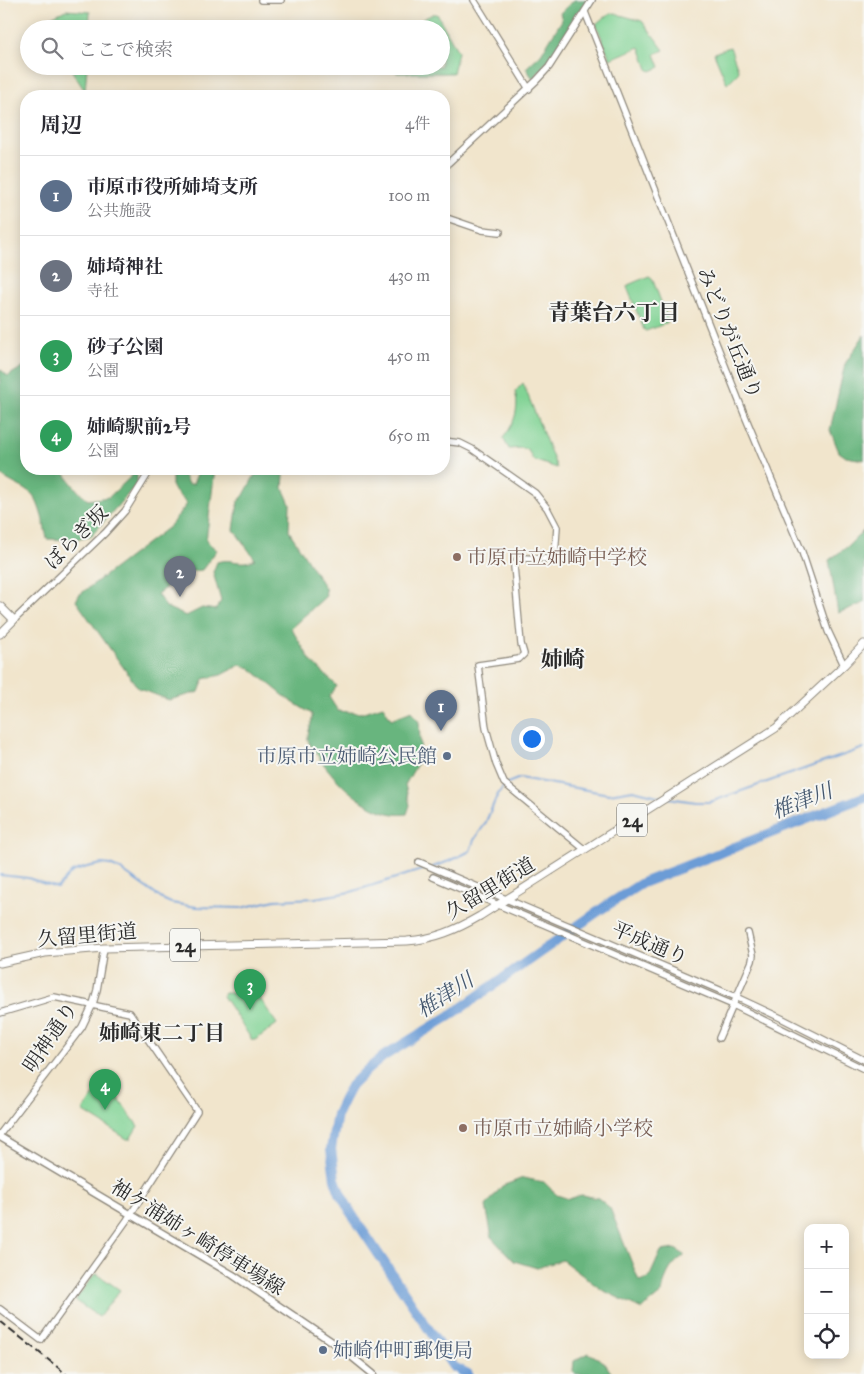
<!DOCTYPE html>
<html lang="ja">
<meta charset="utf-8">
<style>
body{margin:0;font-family:"IM FELL Great Primer","Noto Serif JP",serif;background:#f2f2f3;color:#2b2b33}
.controls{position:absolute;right:15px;bottom:15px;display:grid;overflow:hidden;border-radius:10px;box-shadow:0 2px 12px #0003}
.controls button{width:45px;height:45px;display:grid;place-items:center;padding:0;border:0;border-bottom:1px solid #e1e1e2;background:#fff;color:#2b2b33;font:25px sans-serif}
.you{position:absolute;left:531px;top:738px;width:18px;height:18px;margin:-12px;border:4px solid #fff;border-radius:50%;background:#1a73e8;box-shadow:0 0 0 8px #1a73e833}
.badge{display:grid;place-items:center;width:32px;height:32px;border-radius:50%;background:#0f766e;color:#fff;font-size:16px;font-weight:700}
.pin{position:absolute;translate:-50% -41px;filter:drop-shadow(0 1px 2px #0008)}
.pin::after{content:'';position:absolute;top:26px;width:18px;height:15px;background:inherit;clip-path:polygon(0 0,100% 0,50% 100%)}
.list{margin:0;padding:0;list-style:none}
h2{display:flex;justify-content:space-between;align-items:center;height:65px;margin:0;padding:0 20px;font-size:21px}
h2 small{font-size:16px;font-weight:400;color:#7c7c81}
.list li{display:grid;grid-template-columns:32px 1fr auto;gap:15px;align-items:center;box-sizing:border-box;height:80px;padding:0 20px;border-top:1px solid #e1e1e2}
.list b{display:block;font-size:19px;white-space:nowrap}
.list p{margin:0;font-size:16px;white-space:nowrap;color:#7c7c81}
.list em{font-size:16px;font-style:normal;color:#7c7c81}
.icon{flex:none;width:28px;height:28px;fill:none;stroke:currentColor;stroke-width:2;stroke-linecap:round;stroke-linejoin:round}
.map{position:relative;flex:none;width:864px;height:1374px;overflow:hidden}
.search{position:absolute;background:#fff;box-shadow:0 2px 12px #0003;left:20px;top:20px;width:430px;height:55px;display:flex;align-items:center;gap:12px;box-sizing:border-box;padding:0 18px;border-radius:28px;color:#7c7c81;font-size:19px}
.panel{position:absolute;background:#fff;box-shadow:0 2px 12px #0003;left:20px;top:90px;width:430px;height:385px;border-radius:20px}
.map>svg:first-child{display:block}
.green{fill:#81d394;stroke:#567f60}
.forest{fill:#68b57e;stroke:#4a7054}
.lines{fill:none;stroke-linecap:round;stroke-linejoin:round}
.stream{stroke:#6c9cd6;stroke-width:2}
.river{stroke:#6c9cd6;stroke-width:10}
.tertiary-casing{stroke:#8e887c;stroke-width:8}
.secondary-casing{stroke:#8e887c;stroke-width:9}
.primary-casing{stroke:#8e887c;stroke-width:9}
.tertiary{stroke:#fff;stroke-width:5.5}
.secondary{stroke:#fff;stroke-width:6}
.primary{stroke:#fff;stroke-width:7}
.rail{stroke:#2b2b2b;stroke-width:2;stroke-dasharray:8 4;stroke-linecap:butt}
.education-dot{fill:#8d6e63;stroke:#f6f6f2;stroke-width:2}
.service-dot{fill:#5c6f8a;stroke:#f6f6f2;stroke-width:2}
.labels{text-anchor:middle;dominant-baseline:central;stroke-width:4;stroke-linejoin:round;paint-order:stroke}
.shield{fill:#f6f6f2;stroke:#686867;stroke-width:1}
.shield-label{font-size:19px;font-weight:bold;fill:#2b2b2b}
.street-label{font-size:20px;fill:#2b2b2b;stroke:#f6f6f2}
.education-label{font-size:20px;fill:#785e54;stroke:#f6f6f2;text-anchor:start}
.service-label{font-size:20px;fill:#4e5e75;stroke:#f6f6f2;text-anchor:end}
.water-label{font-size:21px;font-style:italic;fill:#45586f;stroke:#f6f6f2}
.neighbourhood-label{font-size:21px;font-weight:bold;fill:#2b2b2b;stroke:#f6f6f2}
.quarter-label{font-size:22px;font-weight:bold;fill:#2b2b2b;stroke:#f6f6f2}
</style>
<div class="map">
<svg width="864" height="1374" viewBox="0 0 864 1374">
<rect width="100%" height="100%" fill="#f6f6f2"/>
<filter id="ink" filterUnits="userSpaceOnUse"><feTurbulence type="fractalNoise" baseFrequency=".02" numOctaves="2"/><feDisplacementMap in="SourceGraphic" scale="10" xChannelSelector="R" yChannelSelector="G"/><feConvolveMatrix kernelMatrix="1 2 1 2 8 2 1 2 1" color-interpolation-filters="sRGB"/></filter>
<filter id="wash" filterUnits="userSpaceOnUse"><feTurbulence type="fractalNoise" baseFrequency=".0096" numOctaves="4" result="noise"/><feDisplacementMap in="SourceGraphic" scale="20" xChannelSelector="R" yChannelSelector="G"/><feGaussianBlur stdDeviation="1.12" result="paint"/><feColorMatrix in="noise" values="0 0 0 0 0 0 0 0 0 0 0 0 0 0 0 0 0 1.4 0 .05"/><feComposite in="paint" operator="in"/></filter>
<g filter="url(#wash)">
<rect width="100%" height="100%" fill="#f1e5cc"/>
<g class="green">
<polygon points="66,10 90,12 89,29 52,29 47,19"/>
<polygon points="613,13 642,21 664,50 655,54 660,67 651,71 648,69 640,47 610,59 596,24 603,18"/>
<polygon points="433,14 437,14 458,52 453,73 397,73 394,66 441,66 441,29 403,29"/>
<polygon points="730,47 739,72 727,84 714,53"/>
<polygon points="69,66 87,66 85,91 70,68"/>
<polygon points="649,276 652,278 668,320 667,323 646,331 644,330 627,287 628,285"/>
<path d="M523,383L557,468L533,460L528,450L522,448L509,449L503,438C514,425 520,408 515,392Z"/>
<polygon points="224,993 257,994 277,1024 255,1040 252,1040 223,996"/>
<polygon points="105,1080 138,1126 130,1139 127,1139 84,1112 84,1109"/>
<polygon points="97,1274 120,1290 99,1317 77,1302 76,1299 94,1275"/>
</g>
<g class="forest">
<polygon points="574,0 587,0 557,50 533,79 526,68 541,54 562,20 560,13"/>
<polygon points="864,335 864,460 846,457 839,452 830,430 845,364"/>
<path d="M26,365V469H61C70,480 76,491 88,500L109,497L137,471V484L91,536L71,540L47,539C45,528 40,504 33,495C27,488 9,483 0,474V369L8,376Z"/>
<path d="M172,469L181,470L188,484H193L199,469H215L206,541L217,550L202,570L187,572L157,594L166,607L186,616L202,608L216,610L221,601L213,572L217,562C232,557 240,567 255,559L234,530L238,502L244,495L258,469H289L284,475L283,488L290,504L289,531L325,588L326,596L291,628L311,661L337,686L329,697L338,711L361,713L383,706L391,719L412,711L419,722L421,757L405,785L410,805L407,814C372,819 335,782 318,756C315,751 309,745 308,740C307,731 313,723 312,714L289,700L250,668L240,665L221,675L204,679L199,692L169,700L138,688L76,601L79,595L170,526L187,504L172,488Z"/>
<polygon points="864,530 864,603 838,613 829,560 847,547"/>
<path d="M523,1178L544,1182L557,1195L569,1199L581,1195L598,1198L610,1208L639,1281L649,1278L661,1251L675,1249L685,1255C669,1266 666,1274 662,1293L642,1309L602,1290L562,1260L537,1268L514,1261L492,1238L486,1206L502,1186Z"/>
<polygon points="589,1353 604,1362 612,1374 575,1374 573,1371 574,1361"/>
</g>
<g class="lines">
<g class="stream">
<polyline points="669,798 695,802 710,802 864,748"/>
<polyline points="433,867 452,860 470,851 474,840 485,824 497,796 505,784 520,778 609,794 633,790 662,797"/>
<polyline points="0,875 28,878 57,888 72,872 87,867 102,864 110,865 121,870 162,899 171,903 197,907 241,908 275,900 315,898 351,892 428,868"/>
</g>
<polyline class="river" points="468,1374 454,1367 351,1213 340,1193 335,1179 331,1149 337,1114 344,1099 351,1086 367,1070 384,1056 451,1015 603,908 642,883 864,797"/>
</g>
</g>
<g filter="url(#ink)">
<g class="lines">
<defs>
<g id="tertiary">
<polyline points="261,0 281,0"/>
<polyline points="474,0 529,89"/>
<polyline points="585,12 745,416 802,552 828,631 844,665"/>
<polyline points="444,167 536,81 549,67 592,0"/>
<polyline points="444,217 482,230 500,232"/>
<polyline points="444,441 460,443 472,449 535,493 547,508 557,527 555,556 552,559 521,558 517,560 514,566 521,644 524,654 519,659 478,665 486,728 496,764 504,783 584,849"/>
<polyline points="14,620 105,533 125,511 151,469"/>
<polyline points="419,862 736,997 781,1018 864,1060"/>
<polyline points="433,877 733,1005 864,1069"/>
<polyline points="0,1013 54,997 130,1013 197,1111 127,1220 41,1340 0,1309"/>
<polyline points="719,1038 752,961 753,955 748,933"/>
<polyline points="0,1134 82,1027 93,1004 97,990 104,948"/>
</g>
<polyline id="secondary" points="0,1137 233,1275 341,1348 373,1374"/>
<g id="primary">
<polyline points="0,606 14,620 0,634"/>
<path d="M0,963L45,953L104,948L407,941C435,939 456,930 480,916L776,728L844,665L864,644"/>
</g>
</defs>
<use href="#tertiary" class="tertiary-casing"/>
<use href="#secondary" class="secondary-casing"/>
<use href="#primary" class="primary-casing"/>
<use href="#tertiary" class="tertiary"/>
<use href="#secondary" class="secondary"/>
<use href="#primary" class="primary"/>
<polyline class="rail" points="0,1321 66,1374"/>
</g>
</g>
<g class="education-dot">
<circle cx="457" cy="557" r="5"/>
<circle cx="463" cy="1128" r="5"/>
</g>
<g class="service-dot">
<circle cx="447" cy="756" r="5"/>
<circle cx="323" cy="1350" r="5"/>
</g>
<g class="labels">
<g class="shield">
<rect x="617" y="803.5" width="30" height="33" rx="4"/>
<rect x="170" y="928.5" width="30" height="33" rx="4"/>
</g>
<g class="shield-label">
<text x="632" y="820">24</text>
<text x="185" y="945">24</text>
</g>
<g class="street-label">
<text transform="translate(730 333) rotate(68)">みどりが丘通り</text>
<text transform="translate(76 537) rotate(-45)">ぼらぎ坂</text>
<text transform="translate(490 888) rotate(-31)">久留里街道</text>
<text transform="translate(87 935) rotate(-5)">久留里街道</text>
<text transform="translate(650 943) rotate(23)">平成通り</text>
<text transform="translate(50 1037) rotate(-56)">明神通り</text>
<text transform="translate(198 1237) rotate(32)">袖ケ浦姉ヶ崎停車場線</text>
</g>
<g class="education-label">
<text x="467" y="557">市原市立姉崎中学校</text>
<text x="473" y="1128">市原市立姉崎小学校</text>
</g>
<g class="service-label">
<text x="437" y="756">市原市立姉崎公民館</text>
<text x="333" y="1350" text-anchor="start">姉崎仲町郵便局</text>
</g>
<g class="water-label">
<text transform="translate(802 801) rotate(-21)">椎津川</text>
<text transform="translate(445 995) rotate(-33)">椎津川</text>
</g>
<g class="neighbourhood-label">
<text x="162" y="1033">姉崎東二丁目</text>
</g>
<g class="quarter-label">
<text x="614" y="312">青葉台六丁目</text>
<text x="563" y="659">姉崎</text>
</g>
</g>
</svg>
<div class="controls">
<button>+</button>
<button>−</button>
<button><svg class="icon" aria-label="locate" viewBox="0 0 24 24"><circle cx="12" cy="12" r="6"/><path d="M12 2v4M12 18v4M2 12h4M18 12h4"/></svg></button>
</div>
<div class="you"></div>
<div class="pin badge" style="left:441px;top:731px;background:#5c6f8a">1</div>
<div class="pin badge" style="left:180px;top:597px;background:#6b7280">2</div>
<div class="pin badge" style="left:250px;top:1010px;background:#2e9e5b">3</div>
<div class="pin badge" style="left:105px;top:1110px;background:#2e9e5b">4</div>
<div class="search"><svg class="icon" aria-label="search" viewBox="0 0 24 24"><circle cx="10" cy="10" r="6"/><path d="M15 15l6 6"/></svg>ここで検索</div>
<section class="panel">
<h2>周辺<small>4件</small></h2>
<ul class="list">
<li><span class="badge" style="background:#5c6f8a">1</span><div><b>市原市役所姉埼支所</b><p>公共施設</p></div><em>100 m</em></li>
<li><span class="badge" style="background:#6b7280">2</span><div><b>姉埼神社</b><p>寺社</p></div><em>430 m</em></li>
<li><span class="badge" style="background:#2e9e5b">3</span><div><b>砂子公園</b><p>公園</p></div><em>450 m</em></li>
<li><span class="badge" style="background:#2e9e5b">4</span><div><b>姉崎駅前2号</b><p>公園</p></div><em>650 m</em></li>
</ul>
</section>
</div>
